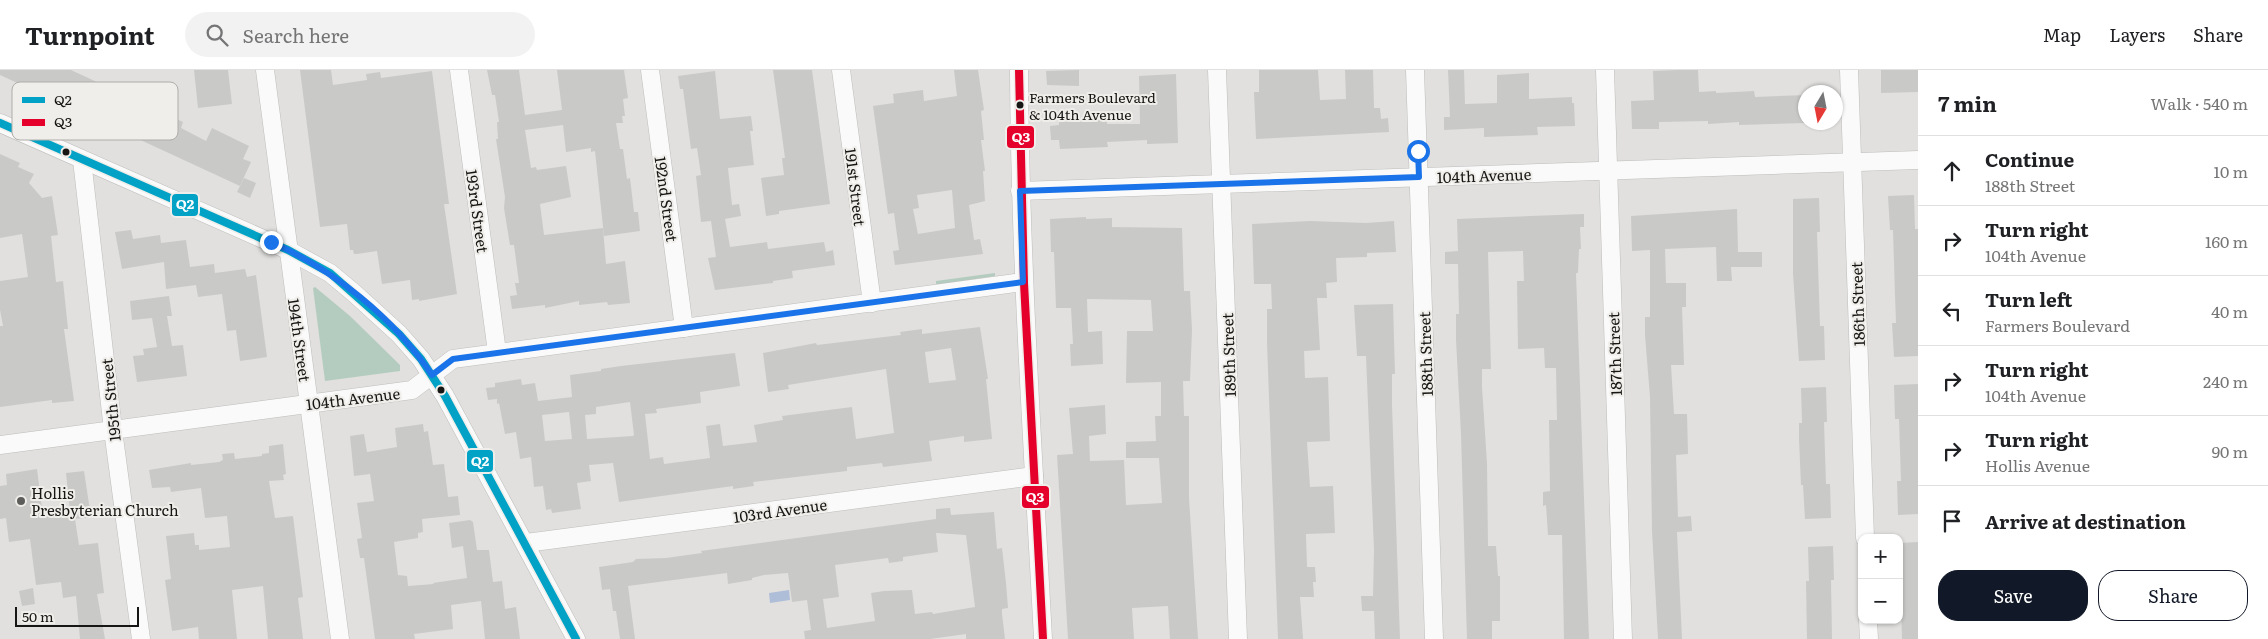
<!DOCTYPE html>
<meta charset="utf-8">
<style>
body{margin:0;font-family:Literata,serif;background:#f2f2f2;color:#202124}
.controls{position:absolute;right:15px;bottom:15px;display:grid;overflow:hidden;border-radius:10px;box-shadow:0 1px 4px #0004}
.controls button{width:45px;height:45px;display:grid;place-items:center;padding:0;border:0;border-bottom:1px solid #e0e0e0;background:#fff;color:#202124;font:25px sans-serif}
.compass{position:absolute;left:1798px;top:15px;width:45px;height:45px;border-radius:50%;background:#fff;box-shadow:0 1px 4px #0004;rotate:190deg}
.scale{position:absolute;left:15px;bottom:12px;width:124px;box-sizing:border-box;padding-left:5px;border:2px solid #161614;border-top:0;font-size:14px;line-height:18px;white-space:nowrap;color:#161614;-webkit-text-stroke:4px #f0eeea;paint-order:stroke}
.stop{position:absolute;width:15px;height:15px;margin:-11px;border:4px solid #1a73e8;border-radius:50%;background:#fff}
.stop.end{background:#1a73e8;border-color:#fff;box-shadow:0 1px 5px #0008}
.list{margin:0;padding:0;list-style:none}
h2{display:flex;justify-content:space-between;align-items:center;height:65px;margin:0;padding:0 20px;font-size:21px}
h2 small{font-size:16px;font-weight:400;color:#757577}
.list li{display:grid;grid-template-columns:32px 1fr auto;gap:15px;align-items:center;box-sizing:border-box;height:70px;padding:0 20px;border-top:1px solid #e0e0e0}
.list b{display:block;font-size:19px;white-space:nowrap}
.list p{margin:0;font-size:16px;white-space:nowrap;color:#757577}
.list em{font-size:16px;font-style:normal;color:#757577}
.actions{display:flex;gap:10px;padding:15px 20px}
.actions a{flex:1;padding:11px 0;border:1px solid #111827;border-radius:20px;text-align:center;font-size:18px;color:#111827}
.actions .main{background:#111827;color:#fff}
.icon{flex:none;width:28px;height:28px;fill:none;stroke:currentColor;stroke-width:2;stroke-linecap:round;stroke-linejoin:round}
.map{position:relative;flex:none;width:1918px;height:569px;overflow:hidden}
header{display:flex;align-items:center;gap:30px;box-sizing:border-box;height:70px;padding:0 25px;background:#fff;border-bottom:1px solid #e0e0e0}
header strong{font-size:24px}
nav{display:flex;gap:28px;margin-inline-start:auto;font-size:18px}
.search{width:350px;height:45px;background:#f2f2f2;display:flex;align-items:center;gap:12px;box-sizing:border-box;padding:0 18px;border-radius:28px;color:#757577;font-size:19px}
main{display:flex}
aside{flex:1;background:#fff}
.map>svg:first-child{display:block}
.green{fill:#b4ccbf}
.water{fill:#afbed8}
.building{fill:#c9c9c8;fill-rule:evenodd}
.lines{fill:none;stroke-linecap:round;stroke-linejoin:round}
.street-casing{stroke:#bdbdbb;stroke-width:19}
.street{stroke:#fafafa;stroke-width:18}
.bus-1-casing{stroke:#f0eeea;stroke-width:11}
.bus-2-casing{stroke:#f0eeea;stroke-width:11}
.bus-1{stroke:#01a2c5;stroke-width:8}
.bus-2{stroke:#e4002b;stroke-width:8}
.route{stroke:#1a73e8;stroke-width:6}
.bus-dot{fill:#161614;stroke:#f0eeea;stroke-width:2}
.poi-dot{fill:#5d5d5b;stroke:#f0eeea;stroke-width:2}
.labels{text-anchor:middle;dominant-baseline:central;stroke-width:4;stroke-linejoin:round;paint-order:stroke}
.bus-label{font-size:14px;fill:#161614;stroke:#f0eeea;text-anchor:start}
.street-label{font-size:15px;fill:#161614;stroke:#f0eeea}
.poi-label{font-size:15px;fill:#161614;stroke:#f0eeea;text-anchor:start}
.key{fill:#f0eeea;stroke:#afadaa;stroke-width:1}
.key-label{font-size:14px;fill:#161614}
.line-badge{stroke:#f0eeea;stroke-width:2}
.badge-label{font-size:14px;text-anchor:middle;font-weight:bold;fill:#fff}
</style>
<header>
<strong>Turnpoint</strong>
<div class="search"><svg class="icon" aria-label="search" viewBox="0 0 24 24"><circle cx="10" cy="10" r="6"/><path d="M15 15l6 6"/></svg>Search here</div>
<nav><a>Map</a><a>Layers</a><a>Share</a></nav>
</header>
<main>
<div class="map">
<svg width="1918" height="569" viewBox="0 0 1918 569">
<rect width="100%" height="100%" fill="#e1e0de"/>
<g class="green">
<polygon points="995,203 995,206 936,215 936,211"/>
<polygon points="315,217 350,246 400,295 400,301 325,311 313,218"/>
</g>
<polygon class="water" points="789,520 790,530 770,533 769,523"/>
<g class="building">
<polygon points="0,0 71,0 183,52 181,58 206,71 212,58 249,76 243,89 251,92 240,116 0,5"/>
<polygon points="194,0 228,0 232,34 198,38"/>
<polygon points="300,0 331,0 333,15 367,10 366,4 380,2 381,8 432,1 449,134 444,134 457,224 419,231 419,229 412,230 410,210 382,214 377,181 357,184 354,184 353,180 350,180 347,154 320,157"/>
<polygon points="487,0 519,0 525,45 562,40 557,0 624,0 628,28 623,29 625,46 622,46 623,53 616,53 620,79 623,79 627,109 630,108 634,142 638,142 640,161 604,166 595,81 591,82 591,78 566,82 563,55 525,60 531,98 536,97 537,100 566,96 571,127 540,134 544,165 603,158 606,194 625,191 630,233 608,235 607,232 579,235 579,231 545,238 545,235 512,239 510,226 517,225 515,213 519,213 514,175 510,175 504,138 505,127 496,69 498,69 497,52 499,52 495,25 492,25"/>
<polygon points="773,0 812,0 830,134 779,141 779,144 766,146 761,108 784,105 782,88 785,88"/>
<path d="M954,0H978L984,40L981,41L984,70H981L985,101H983L985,131L969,135L974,170L980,169L983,184L895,195L893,181L899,180L894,143L888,144L873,36L894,33L893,24L923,20L924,31L957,26ZM952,120L955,158L918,164L913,139L919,138L917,125Z"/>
<polygon points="1079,0 1079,16 1047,15 1046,1"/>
<polygon points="1259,0 1318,0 1320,30 1346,29 1345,0 1373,0 1374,38 1380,38 1381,49 1388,48 1389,62 1256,69 1254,22 1259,22"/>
<polygon points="1448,0 1464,0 1465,34 1497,33 1497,5 1529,3 1529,29 1572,27 1572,33 1574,33 1575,56 1537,57 1538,65 1484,67 1484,58 1444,60 1444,47 1450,47"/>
<polygon points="1678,0 1698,0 1699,22 1716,21 1716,23 1754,21 1755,27 1806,25 1806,53 1739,55 1739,52 1708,54 1708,51 1659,52 1659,59 1632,59 1631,31 1654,30 1653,1"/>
<polygon points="1881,0 1918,0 1918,22 1881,23"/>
<polygon points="715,1 720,49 751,46 753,61 750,61 754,95 728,98 732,135 739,134 741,146 725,149 730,177 767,172 768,179 824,172 826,182 833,180 835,195 792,201 793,208 773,211 773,213 715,220 708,188 716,187 711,151 701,152 696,106 701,105 697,78 691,79 683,19 680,19 678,6"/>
<polygon points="1176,4 1178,73 1147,74 1147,70 1107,72 1108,77 1060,79 1059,70 1051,70 1050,56 1059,55 1059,51 1107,49 1107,54 1140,54 1139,6"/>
<polygon points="0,84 20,93 18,97 34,104 29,113 42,128 52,126 58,165 51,166 56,212 63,211 68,259 64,259 74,331 52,333 52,330 0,337 0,256 3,256 0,240 0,211 28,207 22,164 0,168"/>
<polygon points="244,108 256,113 250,128 237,122"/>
<polygon points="1914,125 1915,159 1918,159 1918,286 1894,287 1892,253 1896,253 1895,225 1893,160 1890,160 1888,126"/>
<polygon points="1819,128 1820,162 1817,162 1820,256 1824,256 1825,290 1799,291 1793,204 1793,129"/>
<polygon points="1737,139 1738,182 1762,182 1762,197 1731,197 1732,211 1717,211 1716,177 1665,179 1666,213 1686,213 1686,237 1682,237 1684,295 1671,295 1674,344 1687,344 1688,384 1676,385 1678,447 1691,446 1692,461 1677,462 1682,569 1658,569 1652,461 1650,327 1645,265 1645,247 1650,247 1650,180 1632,181 1631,146"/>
<polygon points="1584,144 1584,157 1580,157 1581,179 1579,179 1578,203 1576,203 1589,569 1564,569 1562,465 1548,465 1546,435 1543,436 1543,422 1550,421 1549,350 1557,350 1556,298 1545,298 1544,278 1518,279 1517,211 1524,211 1523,181 1488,182 1491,299 1482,299 1482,317 1487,393 1488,476 1496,476 1498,506 1500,506 1500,551 1492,551 1492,569 1467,569 1461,364 1456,270 1456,244 1459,244 1458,194 1445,194 1445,182 1458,181 1457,149"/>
<polygon points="1086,147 1086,149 1112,148 1112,157 1182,158 1184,221 1190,221 1192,260 1190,311 1183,311 1184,346 1189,346 1189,428 1198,569 1170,569 1168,536 1132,538 1134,569 1068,569 1057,385 1073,384 1069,338 1105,335 1106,364 1089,366 1090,391 1124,390 1126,435 1162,433 1159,388 1126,388 1126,372 1156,371 1155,346 1161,346 1161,312 1126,313 1127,261 1153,261 1151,230 1087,229 1088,262 1102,261 1103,294 1071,296 1070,274 1073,274 1071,238 1056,238 1054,182 1051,182 1050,149"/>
<polygon points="1310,151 1366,153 1394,151 1396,182 1367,183 1367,187 1336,188 1337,212 1326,213 1327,228 1317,228 1320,280 1304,281 1305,308 1328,307 1330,371 1307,372 1310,417 1333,416 1335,463 1306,464 1307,497 1315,497 1316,512 1313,512 1314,527 1300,527 1303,569 1278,569 1267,273 1267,239 1272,239 1271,214 1254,214 1252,154"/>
<polygon points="131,160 133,169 160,165 161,173 186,170 190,197 214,194 215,203 245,199 247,207 256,205 267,287 240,291 236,260 227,261 222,224 198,227 196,215 166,219 164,192 122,199 115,162"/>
<polygon points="169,226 172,246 167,246 172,276 183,275 187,306 137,312 133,286 144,285 143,279 157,277 152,248 132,250 130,231"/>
<polygon points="1393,234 1395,304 1392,304 1392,335 1400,569 1375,569 1374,541 1362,541 1361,526 1373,526 1374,480 1366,286 1357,286 1354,235"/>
<path d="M980,257L988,309H986L992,369L964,372V366L929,371L932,391L883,397L882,393L847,397V401L753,412L754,416L733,419V416L619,432L613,393L589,395L591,411L577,413L581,439L552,443L551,439L546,440L543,416L534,417L531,387L520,389L516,362L505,364L499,333L497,334V329L488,330L486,318L495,317V313L521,309L522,315L535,313L538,331L572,327L570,305L601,301V299L621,296L735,283L740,316L700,322L701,333L656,339L657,343L645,344L650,389L663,387L664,394L710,388L706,356L720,354L723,376L757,372L754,355L783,350L782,346L852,337L856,369L894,363L886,299L788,315L789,319L768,322L763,283L816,273L817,275L901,265L900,262L922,259V264ZM951,278L956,310L929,313L925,282ZM630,332L634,365L633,366L587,369L585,345L596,344V337ZM569,342L572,369L545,371L542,345Z"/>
<polygon points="1918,314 1918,444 1898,445 1897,411 1901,411 1899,349 1895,349 1894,315"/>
<polygon points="1826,317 1827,352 1824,352 1826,414 1830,414 1831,448 1805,449 1803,415 1801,415 1799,369 1799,353 1802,353 1801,318"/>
<polygon points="423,354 424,362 428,361 433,395 444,394 448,427 458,426 460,445 422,449 423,462 418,463 418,468 394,472 398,505 407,506 408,516 434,514 433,513 467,508 463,476 452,478 449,453 470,450 473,452 477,480 489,480 493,512 502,511 505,539 516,537 520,569 485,569 481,531 451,535 453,559 414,564 415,569 375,569 364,488 360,488 357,469 362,468 357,433 374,431 370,404 354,406 350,366 364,364 367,382 397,377 395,358"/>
<polygon points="283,374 286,404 283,405 284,410 269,411 275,448 293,446 303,527 298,528 303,569 268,569 263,516 232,520 237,569 199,569 198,557 172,561 165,510 171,509 166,466 194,463 195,475 199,475 199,480 230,477 227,446 205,448 201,418 171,422 170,417 152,418 149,400 191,393 191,395 219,392 223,390 222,384 234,383 235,389 262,386 262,384 269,383 269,376"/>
<polygon points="37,399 43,446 70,442 66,403 84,401 91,447 75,449 79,475 98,473 104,523 97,524 105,569 80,569 76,526 63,528 61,512 36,515 30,469 9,472 6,448 0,449 0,416 7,415 6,404"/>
<path d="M950,438L951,445L994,442L997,479L1002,478L1006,513L1008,538L1002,539V544L1005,569H966V564L930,569H805L804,561L811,560L807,530L792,532L788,503L764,505L752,508V510L728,514L727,503L628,516L635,569H620L616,541H613L610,519L602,520L599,497L633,492L636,489L666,488L702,483L701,481L936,449V439ZM936,463L966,465L975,537L933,544L932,542L915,544L912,520L884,521L871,523L875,551L827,558L823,529L839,527L835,495L888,488L889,493L903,491V487L938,482Z"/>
<polygon points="1918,472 1918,569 1902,569 1899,473"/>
<polygon points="1833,476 1834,510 1831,510 1832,569 1807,569 1806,511 1809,511 1808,477"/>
<polygon points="33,518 35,534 22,536 19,521"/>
</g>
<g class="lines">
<defs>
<g id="street">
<polyline points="265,0 340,569"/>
<polyline points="459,0 497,282"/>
<polyline points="650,0 684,258"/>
<polyline points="841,0 872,233"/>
<path d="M1019,0C1020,190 1033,379 1043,569"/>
<polyline points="1217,0 1238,569"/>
<polyline points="1415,0 1434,569"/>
<polyline points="1605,0 1623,569"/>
<polyline points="1849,0 1865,468"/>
<polyline points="0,53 288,180 330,203 354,223 399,264 421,289 445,326 576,569"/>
<polyline points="82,90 113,360 141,569"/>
<polyline points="1020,121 1918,90"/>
<polyline points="0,375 412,320 453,289 1023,212"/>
<polyline points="526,473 1034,406"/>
<polyline points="1868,550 1869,569"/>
</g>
</defs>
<use href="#street" class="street-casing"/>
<use href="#street" class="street"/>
<defs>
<polyline id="bus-1" points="0,53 288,180 330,203 399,264 421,289 445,326 576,569"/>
<polyline id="bus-2" points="1019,0 1024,213 1043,569"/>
</defs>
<use href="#bus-1" class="bus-1-casing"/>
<use href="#bus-2" class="bus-2-casing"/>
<use href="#bus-1" class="bus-1"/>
<use href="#bus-2" class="bus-2"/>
</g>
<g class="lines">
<path class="route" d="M271,172C334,200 393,247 432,305L453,289L1023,212L1020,121L1419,107L1418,81"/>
</g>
<g class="bus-dot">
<circle cx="1020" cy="35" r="4.5"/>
<circle cx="66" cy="82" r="4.5"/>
<circle cx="441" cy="320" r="4.5"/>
</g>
<circle class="poi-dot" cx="21" cy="431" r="5"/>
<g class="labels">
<g class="bus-label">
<text x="1029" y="27">Farmers Boulevard<tspan x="1029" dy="17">&amp; 104th Avenue</tspan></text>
</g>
<g class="street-label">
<text transform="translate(1484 105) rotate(-2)">104th Avenue</text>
<text transform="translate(856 117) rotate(83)">191st Street</text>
<text transform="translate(667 129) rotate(82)">192nd Street</text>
<text transform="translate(478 141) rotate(82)">193rd Street</text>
<text transform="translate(1857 234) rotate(-92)">186th Street</text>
<text transform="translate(300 270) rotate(82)">194th Street</text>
<text transform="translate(1425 284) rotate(-92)">188th Street</text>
<text transform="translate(1614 284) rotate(-92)">187th Street</text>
<text transform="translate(1228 285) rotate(-92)">189th Street</text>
<text transform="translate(353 328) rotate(-7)">104th Avenue</text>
<text transform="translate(110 330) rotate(-96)">195th Street</text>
<text transform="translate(780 440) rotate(-8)">103rd Avenue</text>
</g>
<g class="poi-label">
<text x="31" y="422">Hollis<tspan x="31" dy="17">Presbyterian Church</tspan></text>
</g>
</g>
<rect x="12" y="12" width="166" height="58" rx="8" class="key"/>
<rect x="22" y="27" width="23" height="6" fill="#01a2c5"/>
<rect x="22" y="49" width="23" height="7" fill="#e4002b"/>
<g class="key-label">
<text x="54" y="35">Q2</text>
<text x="54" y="57">Q3</text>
</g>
<g class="line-badge">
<rect x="1006" y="55" width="29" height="24" rx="5" fill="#e4002b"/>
<rect x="171" y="123" width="28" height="24" rx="5" fill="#01a2c5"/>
<rect x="466" y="379" width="28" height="24" rx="5" fill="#01a2c5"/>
<rect x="1021" y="415" width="29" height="24" rx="5" fill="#e4002b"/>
</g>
<g class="badge-label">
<text x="1021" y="72">Q3</text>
<text x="185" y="139">Q2</text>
<text x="480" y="396">Q2</text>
<text x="1035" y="432">Q3</text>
</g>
</svg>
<div class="controls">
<button>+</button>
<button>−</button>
</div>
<svg class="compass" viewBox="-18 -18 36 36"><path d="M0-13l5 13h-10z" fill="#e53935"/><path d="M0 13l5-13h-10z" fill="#757577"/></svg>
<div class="scale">50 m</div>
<div class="stop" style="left:1418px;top:81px"></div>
<div class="stop end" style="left:271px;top:172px"></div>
</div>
<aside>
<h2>7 min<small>Walk · 540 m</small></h2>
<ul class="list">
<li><svg class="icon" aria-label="ahead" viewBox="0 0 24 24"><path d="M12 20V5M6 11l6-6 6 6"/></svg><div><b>Continue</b><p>188th Street</p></div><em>10 m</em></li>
<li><svg class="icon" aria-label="right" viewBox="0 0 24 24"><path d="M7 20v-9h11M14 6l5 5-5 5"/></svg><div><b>Turn right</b><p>104th Avenue</p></div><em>160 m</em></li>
<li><svg class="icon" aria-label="left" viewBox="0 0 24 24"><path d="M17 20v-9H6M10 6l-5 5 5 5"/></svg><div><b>Turn left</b><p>Farmers Boulevard</p></div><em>40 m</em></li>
<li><svg class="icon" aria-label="right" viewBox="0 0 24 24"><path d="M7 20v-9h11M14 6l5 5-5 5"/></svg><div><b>Turn right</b><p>104th Avenue</p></div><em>240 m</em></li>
<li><svg class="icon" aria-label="right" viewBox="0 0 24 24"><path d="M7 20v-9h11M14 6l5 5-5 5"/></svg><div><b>Turn right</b><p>Hollis Avenue</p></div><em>90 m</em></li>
<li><svg class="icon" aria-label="arrive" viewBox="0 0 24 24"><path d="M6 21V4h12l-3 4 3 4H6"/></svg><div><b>Arrive at destination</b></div></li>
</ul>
<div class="actions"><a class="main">Save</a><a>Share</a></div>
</aside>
</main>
